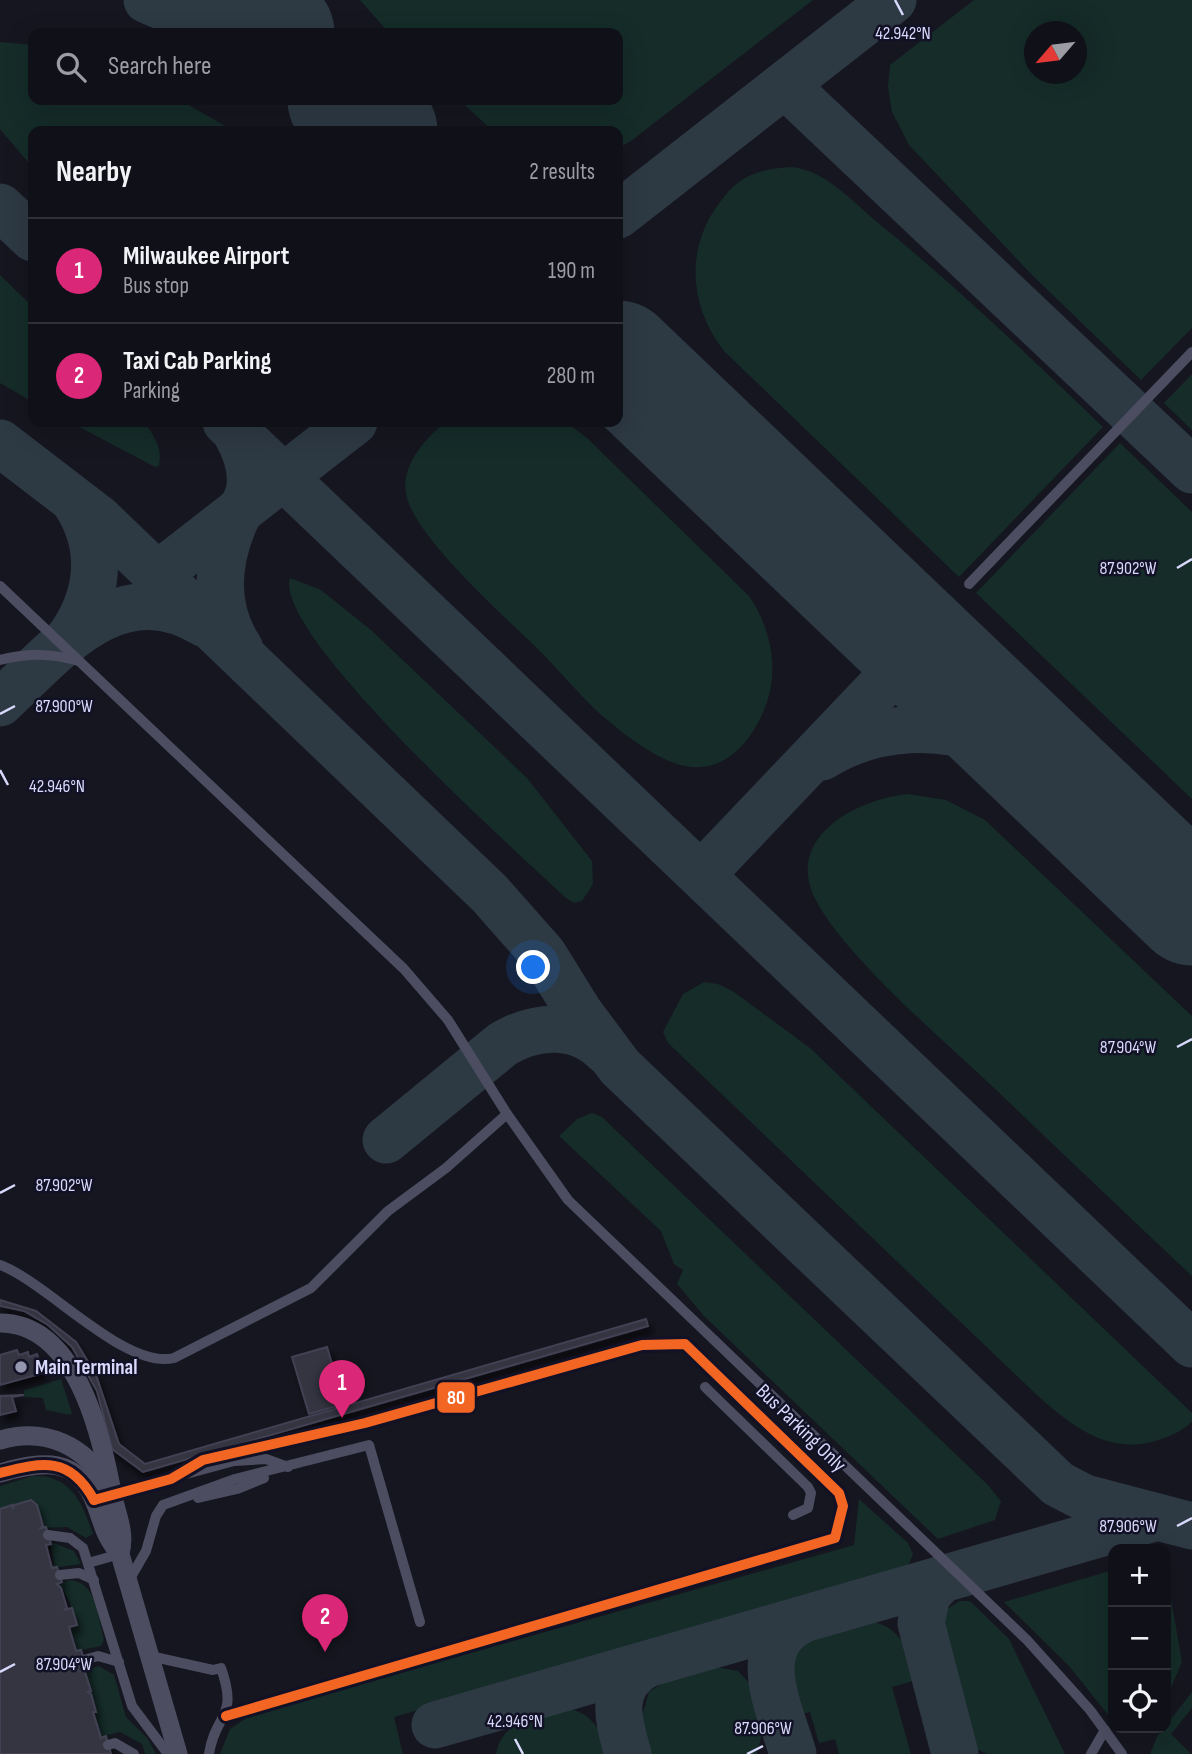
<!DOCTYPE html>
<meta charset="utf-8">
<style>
body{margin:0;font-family:"Sofia Sans Condensed",sans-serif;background:#1e1e25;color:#f1f3f6}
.controls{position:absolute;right:21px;bottom:21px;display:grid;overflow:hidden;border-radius:14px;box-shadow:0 7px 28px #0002}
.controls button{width:63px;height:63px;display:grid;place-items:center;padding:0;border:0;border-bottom:2px solid #303037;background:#101018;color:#f1f3f6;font:35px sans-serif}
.compass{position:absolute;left:1024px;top:21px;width:63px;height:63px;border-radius:50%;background:#101018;box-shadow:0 7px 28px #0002;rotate:242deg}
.you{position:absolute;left:534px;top:968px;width:24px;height:24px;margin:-18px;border:5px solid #fff;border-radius:50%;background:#1a73e8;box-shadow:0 0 0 10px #1a73e833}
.badge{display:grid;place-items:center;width:46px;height:46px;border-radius:50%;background:#db2777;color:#fff;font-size:23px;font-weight:700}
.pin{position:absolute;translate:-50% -58px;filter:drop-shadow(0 2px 4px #0008)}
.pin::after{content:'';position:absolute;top:37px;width:24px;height:21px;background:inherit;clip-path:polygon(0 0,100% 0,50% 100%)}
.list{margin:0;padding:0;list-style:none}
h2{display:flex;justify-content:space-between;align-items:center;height:91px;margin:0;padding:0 28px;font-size:30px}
h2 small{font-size:23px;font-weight:400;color:#9c9da2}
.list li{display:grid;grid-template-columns:46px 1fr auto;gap:21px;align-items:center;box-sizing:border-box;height:105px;padding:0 28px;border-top:2px solid #303037}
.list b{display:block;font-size:26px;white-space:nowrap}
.list p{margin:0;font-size:23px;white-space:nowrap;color:#9c9da2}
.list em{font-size:23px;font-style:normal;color:#9c9da2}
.icon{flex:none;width:38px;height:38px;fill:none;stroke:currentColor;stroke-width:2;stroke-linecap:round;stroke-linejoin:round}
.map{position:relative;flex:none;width:1192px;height:1754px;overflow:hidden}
.search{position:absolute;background:#101018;box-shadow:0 7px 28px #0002;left:28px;top:28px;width:595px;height:77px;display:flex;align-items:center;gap:18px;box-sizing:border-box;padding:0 24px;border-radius:14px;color:#9c9da2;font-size:26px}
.panel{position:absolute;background:#101018;box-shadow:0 7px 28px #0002;left:28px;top:126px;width:595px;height:301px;border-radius:14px}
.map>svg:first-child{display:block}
.green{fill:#152c29;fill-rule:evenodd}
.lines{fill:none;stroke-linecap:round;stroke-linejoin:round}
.taxiway{stroke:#2d3943;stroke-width:47}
.runway{stroke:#2d3943;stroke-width:117}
.building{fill:#343443;stroke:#434153;stroke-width:2;filter:url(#shadow)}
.service{stroke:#4c4d61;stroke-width:10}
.minor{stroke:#4c4d61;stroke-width:19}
.bus-1-casing{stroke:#121125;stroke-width:16}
.bus-1{stroke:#f26522;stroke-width:10}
.ticks{fill:none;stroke:#d8d9fc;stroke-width:2.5}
.poi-dot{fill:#9495af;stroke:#121125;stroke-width:2.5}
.labels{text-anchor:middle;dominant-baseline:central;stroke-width:5;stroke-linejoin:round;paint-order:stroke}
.poi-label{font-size:21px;font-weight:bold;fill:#d8d9fc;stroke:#121125;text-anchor:start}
.street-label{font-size:21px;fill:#d8d9fc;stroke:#121125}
.ticks-label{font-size:18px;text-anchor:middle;fill:#d8d9fc;stroke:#121125;stroke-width:5;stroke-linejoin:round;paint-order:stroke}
.line-badge{stroke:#121125;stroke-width:2.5}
.badge-label{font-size:19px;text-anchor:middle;font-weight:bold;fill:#fff}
</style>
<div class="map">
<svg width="1192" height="1754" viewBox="0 0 1192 1754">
<defs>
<filter id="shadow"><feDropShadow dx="4" dy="7" stdDeviation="3.5" flood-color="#0009"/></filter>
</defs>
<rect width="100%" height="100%" fill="#161620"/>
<g class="green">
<polygon points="360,0 813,0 631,141 618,148 618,131 493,131 459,100 618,100 618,33 389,33"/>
<path d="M974,0H1192V328L1141,380L1033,276L909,145L892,112L888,87L890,65ZM1034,32H1076V74H1034Z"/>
<polygon points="0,42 33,45 33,100 180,100 234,131 33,131 33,168 0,129"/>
<path d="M792,167C826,171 852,201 877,222C956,286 1029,356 1103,427L959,577L724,351C691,309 685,254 715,209C723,198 732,185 745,178C759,170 776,168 792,167Z"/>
<polygon points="0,275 33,307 33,402 0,383"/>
<polygon points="1192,374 1192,430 1164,403"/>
<path d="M70,422H144C154,436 163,448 159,466L155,467Z"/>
<path d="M445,422H566L587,438L749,596C770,626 779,667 767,702C756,734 731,770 693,767C661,765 622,733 598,712C579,694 561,673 543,654C509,620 415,539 406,494C401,465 425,439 445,422Z"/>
<polygon points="1120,443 1192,512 1192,799 976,593"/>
<path d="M290,578L321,590L371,630L527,778L592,861L593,884L582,901L574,903L566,898C519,854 273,634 290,578Z"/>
<path d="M908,794L946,800L985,820L1192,1016V1276C1125,1213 1059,1150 992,1086C949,1045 820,936 809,882C798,828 865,798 908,794Z"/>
<path d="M704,982L718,984L734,992L810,1048L1192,1413V1421C1184,1430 1175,1434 1164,1438C1113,1458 1075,1429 1038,1396L668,1043L663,1032L683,994Z"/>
<polygon points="592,1113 602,1117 987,1484 1001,1501 995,1520 938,1539 704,1316 677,1284 683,1270 674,1264 661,1231 559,1136 577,1119"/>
<polygon points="61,1379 72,1413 70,1415 46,1410 43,1398 24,1397 24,1390"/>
<path d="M33,1476C71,1474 83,1504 93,1534L86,1538L67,1527L41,1528L43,1525L37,1505L31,1500L14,1505L13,1509L12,1505L0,1509V1486Z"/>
<polygon points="859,1499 908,1543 913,1554 907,1569 394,1717 403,1754 220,1754 230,1729 251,1715 854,1545"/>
<polygon points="54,1543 74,1551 81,1564 52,1568 54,1562 50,1544"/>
<polygon points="1113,1570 1113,1721 1069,1666 1004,1602"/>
<polygon points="1166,1570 1182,1662 1166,1699"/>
<path d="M69,1580C97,1581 98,1617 104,1640L101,1646L76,1651L69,1627L77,1625C73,1612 67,1590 57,1584Z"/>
<polygon points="959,1601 970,1601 1009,1639 1065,1754 987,1754 973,1747 942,1626 946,1610"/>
<path d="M873,1622C902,1627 910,1655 917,1680L892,1687L911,1754H839L835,1739L819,1743L810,1712L803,1714C790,1673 782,1648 831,1632C845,1628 858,1622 873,1622Z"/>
<polygon points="99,1666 114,1675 126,1717 148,1739 156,1754 145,1754 142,1744 120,1732 100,1737 93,1712 96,1711 88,1692 91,1691 85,1672 81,1671"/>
<polygon points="715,1667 738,1671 752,1686 764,1725 757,1754 650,1754 641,1720 649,1692 667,1680"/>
<polygon points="1192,1692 1192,1708 1171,1734 1191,1754 1150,1754 1157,1737"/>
<path d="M567,1708C593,1714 601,1730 608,1754H496C502,1720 538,1714 567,1708Z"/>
</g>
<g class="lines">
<g class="taxiway">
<polyline points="147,0 224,33"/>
<polyline points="264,0 282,33"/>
<polyline points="785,85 1192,470"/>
<polyline points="328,100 372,131"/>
<polyline points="0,207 33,238"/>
<polyline points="618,215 893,0"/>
<polyline points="226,422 1192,1344"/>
<path d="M234,429C244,447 252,465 250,486C249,502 239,510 233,525C216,567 214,610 240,649"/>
<polyline points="0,443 99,519 490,894 543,954 579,1012 620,1067 1058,1484 1085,1498 1192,1526"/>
<polyline points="157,575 354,422"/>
<path d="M67,641C99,598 105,548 75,502"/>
<path d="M0,703C57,650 117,572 203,623"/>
<path d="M822,757C877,723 942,722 1001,746C1018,752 1032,764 1049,771"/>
<polyline points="701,875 919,646"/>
<path d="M386,1140L503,1044C537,1024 578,1022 607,1052"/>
<polyline points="942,1579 927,1595 921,1623 955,1754"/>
<polyline points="435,1725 1158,1517"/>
<path d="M628,1754C618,1719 608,1688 645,1665"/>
<path d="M793,1754C781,1712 748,1650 798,1622"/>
</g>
<g class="runway">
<polyline points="242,0 276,33"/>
<polyline points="346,100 379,131"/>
<polyline points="618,359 1192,907"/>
</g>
</g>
<g class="building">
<polygon points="0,1300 36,1311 76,1342 96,1375 119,1444 145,1464 646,1319 648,1326 143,1472 112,1449 97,1391 72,1347 48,1325 24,1311 0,1306"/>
<polygon points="327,1347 344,1404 309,1414 292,1357"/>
<polygon points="17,1350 19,1355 28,1352 29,1357 37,1354 43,1373 0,1385 0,1355"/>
<polygon points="24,1395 12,1397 16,1411 0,1415 0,1396"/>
<polygon points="31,1500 37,1505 43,1526 41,1528 46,1527 51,1544 46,1545 52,1568 57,1567 62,1582 57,1584 61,1588 67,1608 64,1610 72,1608 77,1625 69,1627 76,1651 81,1650 87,1669 81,1671 85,1672 91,1691 88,1692 91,1694 96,1712 93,1712 101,1738 106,1736 111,1754 0,1754 0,1509 12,1505 13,1509 14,1505"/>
</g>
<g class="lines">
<g class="service">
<polyline points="969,584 1192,352"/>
<polyline points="0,586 404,969 448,1020 507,1114 568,1200 1027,1640 1090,1710 1122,1754"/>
<path d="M0,660C29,653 50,653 79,661"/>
<path d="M0,1265C47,1282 125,1370 174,1358L311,1288L388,1211L446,1168L507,1114"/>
<polyline points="705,1387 808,1487 811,1493 808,1508 793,1515"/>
<polyline points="177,1477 203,1460 365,1423 642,1345 685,1344 831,1482 843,1506 835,1538 226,1716"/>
<polyline points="109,1495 234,1461 266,1459 288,1467"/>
<polyline points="198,1498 237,1489 264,1478"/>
<polyline points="48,1535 70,1538 83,1548 132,1706 168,1754"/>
<polyline points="88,1563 120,1554"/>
<polyline points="60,1575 79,1573 94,1580"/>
<polyline points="128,1582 146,1551 156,1516 163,1505 235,1479 369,1445 420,1622"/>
<path d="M150,1656L213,1670L221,1668C239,1719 215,1713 209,1754"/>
<polyline points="84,1660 98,1656 119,1662"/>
<polyline points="108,1745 115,1743 134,1754"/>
<polyline points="1091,1754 1105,1730"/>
</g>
<g class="minor">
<path d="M0,1323C76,1323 101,1434 112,1492C116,1515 126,1531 120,1554L178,1754"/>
<path d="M0,1440C45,1427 85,1445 108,1486"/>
<path d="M0,1473C42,1461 78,1455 96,1505C104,1526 105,1537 120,1554"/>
</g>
<defs>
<g id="bus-1">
<path d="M0,1473C43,1462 70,1456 94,1500"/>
<polyline points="94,1500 171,1479 203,1460 365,1423 642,1345 685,1344 839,1493 843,1506 835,1538 226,1716"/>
</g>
</defs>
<use href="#bus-1" class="bus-1-casing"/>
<use href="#bus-1" class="bus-1"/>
</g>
<path class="ticks" d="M895,0L903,15M1177,568L1192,559M0,714L15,706M0,770L8,785M1177,1047L1192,1039M0,1193L15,1185M1177,1526L1192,1518M0,1672L15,1664M515,1739L523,1754M747,1754L763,1746"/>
<circle class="poi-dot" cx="21" cy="1367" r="7"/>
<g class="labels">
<g class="poi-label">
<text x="35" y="1367">Main Terminal</text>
</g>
<g class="street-label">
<text transform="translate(801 1428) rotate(44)">Bus Parking Only</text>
</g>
</g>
<g class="ticks-label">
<text x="903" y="39">42.942°N</text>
<text x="1128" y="574">87.902°W</text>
<text x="64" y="712">87.900°W</text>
<text x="57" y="792">42.946°N</text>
<text x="1128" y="1053">87.904°W</text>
<text x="64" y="1191">87.902°W</text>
<text x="1128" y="1532">87.906°W</text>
<text x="64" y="1670">87.904°W</text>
<text x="515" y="1727">42.946°N</text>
<text x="763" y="1734">87.906°W</text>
</g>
<rect class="line-badge" x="436" y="1381" width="40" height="33" rx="7" fill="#f26522"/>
<g class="badge-label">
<text x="456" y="1404">80</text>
</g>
</svg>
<div class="controls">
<button>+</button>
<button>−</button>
<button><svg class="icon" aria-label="locate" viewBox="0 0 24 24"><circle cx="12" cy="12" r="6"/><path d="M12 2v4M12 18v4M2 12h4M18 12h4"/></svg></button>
</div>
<svg class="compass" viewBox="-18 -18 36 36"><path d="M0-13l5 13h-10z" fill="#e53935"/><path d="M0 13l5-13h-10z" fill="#9c9da2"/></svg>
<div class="you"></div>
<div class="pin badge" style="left:342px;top:1418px">1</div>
<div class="pin badge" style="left:325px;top:1652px">2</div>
<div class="search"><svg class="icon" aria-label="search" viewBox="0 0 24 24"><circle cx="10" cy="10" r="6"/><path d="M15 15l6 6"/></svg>Search here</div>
<section class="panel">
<h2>Nearby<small>2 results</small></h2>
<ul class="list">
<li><span class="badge">1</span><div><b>Milwaukee Airport</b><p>Bus stop</p></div><em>190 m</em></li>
<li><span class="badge">2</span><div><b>Taxi Cab Parking</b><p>Parking</p></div><em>280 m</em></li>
</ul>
</section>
</div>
